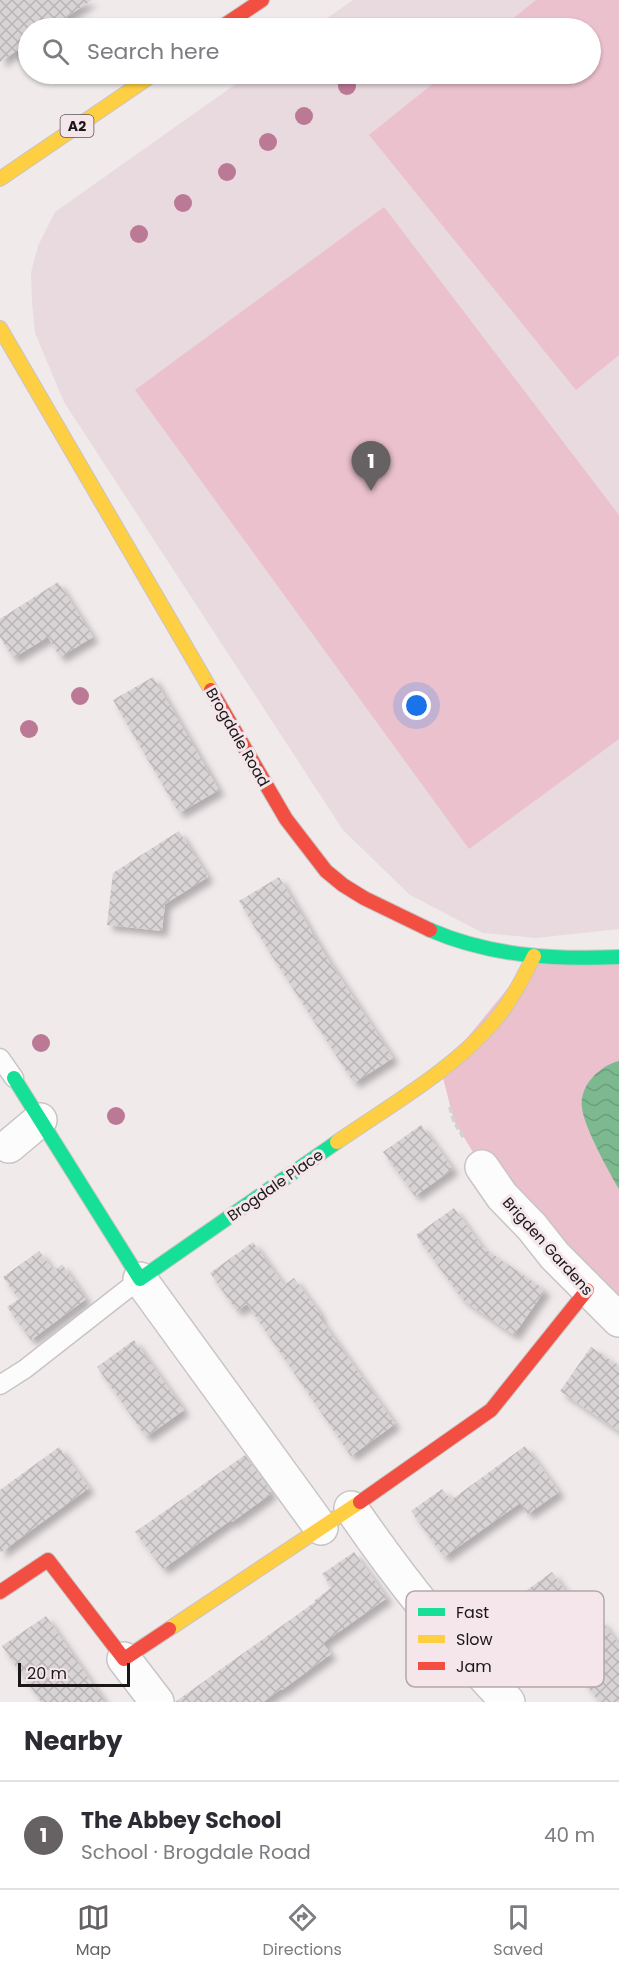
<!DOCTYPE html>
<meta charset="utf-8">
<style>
body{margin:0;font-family:Poppins,sans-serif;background:#f2f2f3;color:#2b2b33}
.scale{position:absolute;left:18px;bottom:15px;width:112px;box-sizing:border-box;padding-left:6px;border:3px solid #1b1718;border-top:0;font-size:16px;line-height:21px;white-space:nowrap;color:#1b1718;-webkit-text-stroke:4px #f4e6ea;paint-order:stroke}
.you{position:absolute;left:417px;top:706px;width:21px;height:21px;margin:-15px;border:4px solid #fff;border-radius:50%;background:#1a73e8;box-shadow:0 0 0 9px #1a73e833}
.badge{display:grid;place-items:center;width:39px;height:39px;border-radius:50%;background:#666162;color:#fff;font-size:20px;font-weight:700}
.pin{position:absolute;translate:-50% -50px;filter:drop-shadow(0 2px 3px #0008)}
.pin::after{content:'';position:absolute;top:32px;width:21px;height:18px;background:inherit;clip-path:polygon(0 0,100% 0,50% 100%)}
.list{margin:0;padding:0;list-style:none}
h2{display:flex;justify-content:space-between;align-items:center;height:78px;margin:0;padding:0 24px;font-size:26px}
h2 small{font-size:20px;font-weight:400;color:#7c7c81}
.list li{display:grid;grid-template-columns:39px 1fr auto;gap:18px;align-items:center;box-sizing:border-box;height:108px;padding:0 24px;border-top:2px solid #e1e1e2}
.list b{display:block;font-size:22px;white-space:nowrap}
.list p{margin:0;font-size:20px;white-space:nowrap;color:#7c7c81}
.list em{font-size:20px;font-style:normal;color:#7c7c81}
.icon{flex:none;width:33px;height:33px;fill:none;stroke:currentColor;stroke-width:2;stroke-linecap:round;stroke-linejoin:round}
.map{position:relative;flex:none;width:619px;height:1702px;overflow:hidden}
.search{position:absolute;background:#fff;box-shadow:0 2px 4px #0004;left:18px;right:18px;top:18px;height:66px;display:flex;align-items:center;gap:15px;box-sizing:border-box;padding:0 21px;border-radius:33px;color:#7c7c81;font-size:22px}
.sheet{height:186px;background:#fff}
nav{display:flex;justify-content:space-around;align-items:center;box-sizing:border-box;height:84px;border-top:2px solid #e1e1e2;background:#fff;font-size:16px;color:#7c7c81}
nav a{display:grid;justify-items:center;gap:3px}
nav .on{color:#666162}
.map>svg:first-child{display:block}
.built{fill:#e8dade}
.grass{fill:#ebc1ce}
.water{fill:url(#water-waves)}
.building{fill:url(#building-cross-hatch);filter:url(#shadow)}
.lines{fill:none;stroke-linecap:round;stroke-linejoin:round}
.lane-casing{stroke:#c9c4c5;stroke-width:21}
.street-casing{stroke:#c9c4c5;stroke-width:36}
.fast-casing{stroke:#c9c4c5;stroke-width:16}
.slow-casing{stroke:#c9c4c5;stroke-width:16}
.jam-casing{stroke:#c9c4c5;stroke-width:16}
.path{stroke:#d4d1d2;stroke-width:4;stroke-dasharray:6 3;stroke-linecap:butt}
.lane{stroke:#fdfcfc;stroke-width:18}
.street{stroke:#fdfcfc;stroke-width:33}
.fast{stroke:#16e098;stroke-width:14}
.slow{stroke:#ffcf43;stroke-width:14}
.jam{stroke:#f24e42;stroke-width:14}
.tree{fill:#bb7996}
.labels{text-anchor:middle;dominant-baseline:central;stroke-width:6;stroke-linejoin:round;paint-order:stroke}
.shield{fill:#f4e6ea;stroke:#5c5557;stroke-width:1.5}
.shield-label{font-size:14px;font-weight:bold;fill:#1b1718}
.street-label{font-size:15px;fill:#1b1718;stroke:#f4e6ea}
.key{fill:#f4e6ea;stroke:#b3a8ab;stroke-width:1.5}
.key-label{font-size:16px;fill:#1b1718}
</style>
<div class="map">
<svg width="619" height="1702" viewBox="0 0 619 1702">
<defs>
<pattern id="water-waves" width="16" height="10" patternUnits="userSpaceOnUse" patternTransform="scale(1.5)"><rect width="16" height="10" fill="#7db98f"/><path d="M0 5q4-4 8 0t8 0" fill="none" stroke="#6b9e7b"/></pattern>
<pattern id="building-cross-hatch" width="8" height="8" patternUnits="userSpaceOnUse" patternTransform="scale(1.5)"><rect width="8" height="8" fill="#d8d3d4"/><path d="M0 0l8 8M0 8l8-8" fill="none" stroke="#b9b4b5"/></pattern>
<filter id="shadow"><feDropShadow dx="5.5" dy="5.5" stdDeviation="3" flood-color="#0004"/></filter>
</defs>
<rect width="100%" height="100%" fill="#f0eaeb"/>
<polygon class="built" points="353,0 619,0 619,929 536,938 483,933 410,895 343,830 64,402 35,333 32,302 31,273 38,246 55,212 250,74 590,74 590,28 313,28"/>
<g class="grass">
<polygon points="536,0 619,0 619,355 576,390 369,135 445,74 590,74 590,28 501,28"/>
<polygon points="384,207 619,515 619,739 469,849 135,390"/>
<polygon points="534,956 619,957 619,1320 482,1167 454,1121 441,1070"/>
</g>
<path class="water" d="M619,1061V1189C609,1172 584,1127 582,1108C579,1086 599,1066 619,1061Z"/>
<g class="building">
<polygon points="0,0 92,0 50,28 28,28 28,43 0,62"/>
<polygon points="58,582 93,637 60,657 48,637 13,658 0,637 0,619"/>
<polygon points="153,677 219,790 179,813 113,700"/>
<polygon points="179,831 208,877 165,904 162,931 107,925 113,873"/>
<polygon points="279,877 325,955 393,1058 354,1083 270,953 239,901"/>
<polygon points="421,1125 453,1169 415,1196 383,1152"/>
<polygon points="454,1208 482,1247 545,1290 514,1335 462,1299 416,1235"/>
<polygon points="253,1242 284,1285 294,1278 321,1315 319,1317 395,1424 351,1456 247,1304 237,1311 210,1273"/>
<polygon points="39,1251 54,1271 62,1264 86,1299 31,1340 7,1307 19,1299 3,1277"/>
<polygon points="134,1340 184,1410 146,1437 97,1367"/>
<polygon points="591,1347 619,1366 619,1431 560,1391"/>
<polygon points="525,1446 559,1492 528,1514 520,1503 444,1557 411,1511 442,1489 451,1500"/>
<polygon points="59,1447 89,1488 0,1553 0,1490"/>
<polygon points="245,1455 272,1493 232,1522 231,1520 163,1569 135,1532"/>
<polygon points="354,1552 387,1598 323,1643 331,1654 282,1690 281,1689 263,1702 175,1702 315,1602 314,1601 332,1587 322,1574"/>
<polygon points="552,1572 591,1627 601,1620 619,1645 619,1702 599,1702 556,1643 540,1654 518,1623 532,1613 520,1595"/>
<polygon points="46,1616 105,1702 41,1702 2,1646"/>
</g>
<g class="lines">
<defs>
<g id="lane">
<polyline points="0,1058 14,1078"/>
<polyline points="0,1385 25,1369 140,1279"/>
</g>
<g id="street">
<polyline points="9,1146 40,1120"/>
<polyline points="482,1167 502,1196 532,1227 555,1256 619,1320"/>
<polyline points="140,1279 321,1528"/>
<path d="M351,1508C399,1578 449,1641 508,1702"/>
<polyline points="124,1659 157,1702"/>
</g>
<g id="fast">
<path d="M430,930C490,956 555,960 619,957"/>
<polyline points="14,1078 140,1279 337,1142"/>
</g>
<g id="slow">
<polyline points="0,179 154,74"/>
<polyline points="0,328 211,690"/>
<path d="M337,1142C389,1106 456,1068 496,1019C512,1000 523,978 534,956"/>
<polyline points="169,1629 360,1502"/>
</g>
<g id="jam">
<polyline points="220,28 262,0"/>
<polyline points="211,690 286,819 326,871 343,885 364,898 430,930"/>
<polyline points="360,1502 491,1410 587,1290"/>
<polyline points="0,1592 48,1560 124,1659 169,1629"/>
</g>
</defs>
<use href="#lane" class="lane-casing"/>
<use href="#street" class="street-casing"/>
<use href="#fast" class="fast-casing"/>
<use href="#slow" class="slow-casing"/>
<use href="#jam" class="jam-casing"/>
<polyline class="path" points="450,1107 454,1121 464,1138"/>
<use href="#lane" class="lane"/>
<use href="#street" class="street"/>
<use href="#fast" class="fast"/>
<use href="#slow" class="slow"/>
<use href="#jam" class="jam"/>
</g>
<g class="tree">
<circle cx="347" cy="86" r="9"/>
<circle cx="304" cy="116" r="9"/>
<circle cx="268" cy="142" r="9"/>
<circle cx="227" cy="172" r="9"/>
<circle cx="183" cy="203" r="9"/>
<circle cx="139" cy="234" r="9"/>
<circle cx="80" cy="696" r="9"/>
<circle cx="29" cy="729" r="9"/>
<circle cx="41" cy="1043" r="9"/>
<circle cx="116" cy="1116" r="9"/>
</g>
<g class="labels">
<rect class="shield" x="60.5" y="115" width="33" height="22" rx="4.5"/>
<g class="shield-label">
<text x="77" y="126">A2</text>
</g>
<g class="street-label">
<text transform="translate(238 737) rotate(60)">Brogdale Road</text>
<text transform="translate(275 1185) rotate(-35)">Brogdale Place</text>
<text transform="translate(548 1246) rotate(48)">Brigden Gardens</text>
</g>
</g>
<rect x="406" y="1591" width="198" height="96" rx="9" class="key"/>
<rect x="418" y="1608" width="27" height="8" fill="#16e098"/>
<rect x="418" y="1635" width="27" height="8" fill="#ffcf43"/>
<rect x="418" y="1662" width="27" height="8" fill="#f24e42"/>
<g class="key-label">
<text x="456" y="1618">Fast</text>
<text x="456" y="1645">Slow</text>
<text x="456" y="1672">Jam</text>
</g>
</svg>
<div class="scale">20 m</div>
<div class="you"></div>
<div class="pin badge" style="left:371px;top:491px">1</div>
<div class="search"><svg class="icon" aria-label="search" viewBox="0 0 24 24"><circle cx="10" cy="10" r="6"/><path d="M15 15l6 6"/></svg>Search here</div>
</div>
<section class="sheet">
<h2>Nearby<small></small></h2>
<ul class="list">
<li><span class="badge">1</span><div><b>The Abbey School</b><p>School · Brogdale Road</p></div><em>40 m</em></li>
</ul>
</section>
<nav>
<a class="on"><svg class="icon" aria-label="map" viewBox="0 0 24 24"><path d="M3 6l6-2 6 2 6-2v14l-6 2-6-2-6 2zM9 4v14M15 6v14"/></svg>Map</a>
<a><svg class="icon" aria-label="directions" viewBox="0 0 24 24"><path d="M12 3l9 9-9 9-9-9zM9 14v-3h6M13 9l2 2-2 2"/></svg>Directions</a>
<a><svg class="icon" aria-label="saved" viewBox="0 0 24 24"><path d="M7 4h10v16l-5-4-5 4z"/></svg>Saved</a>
</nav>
